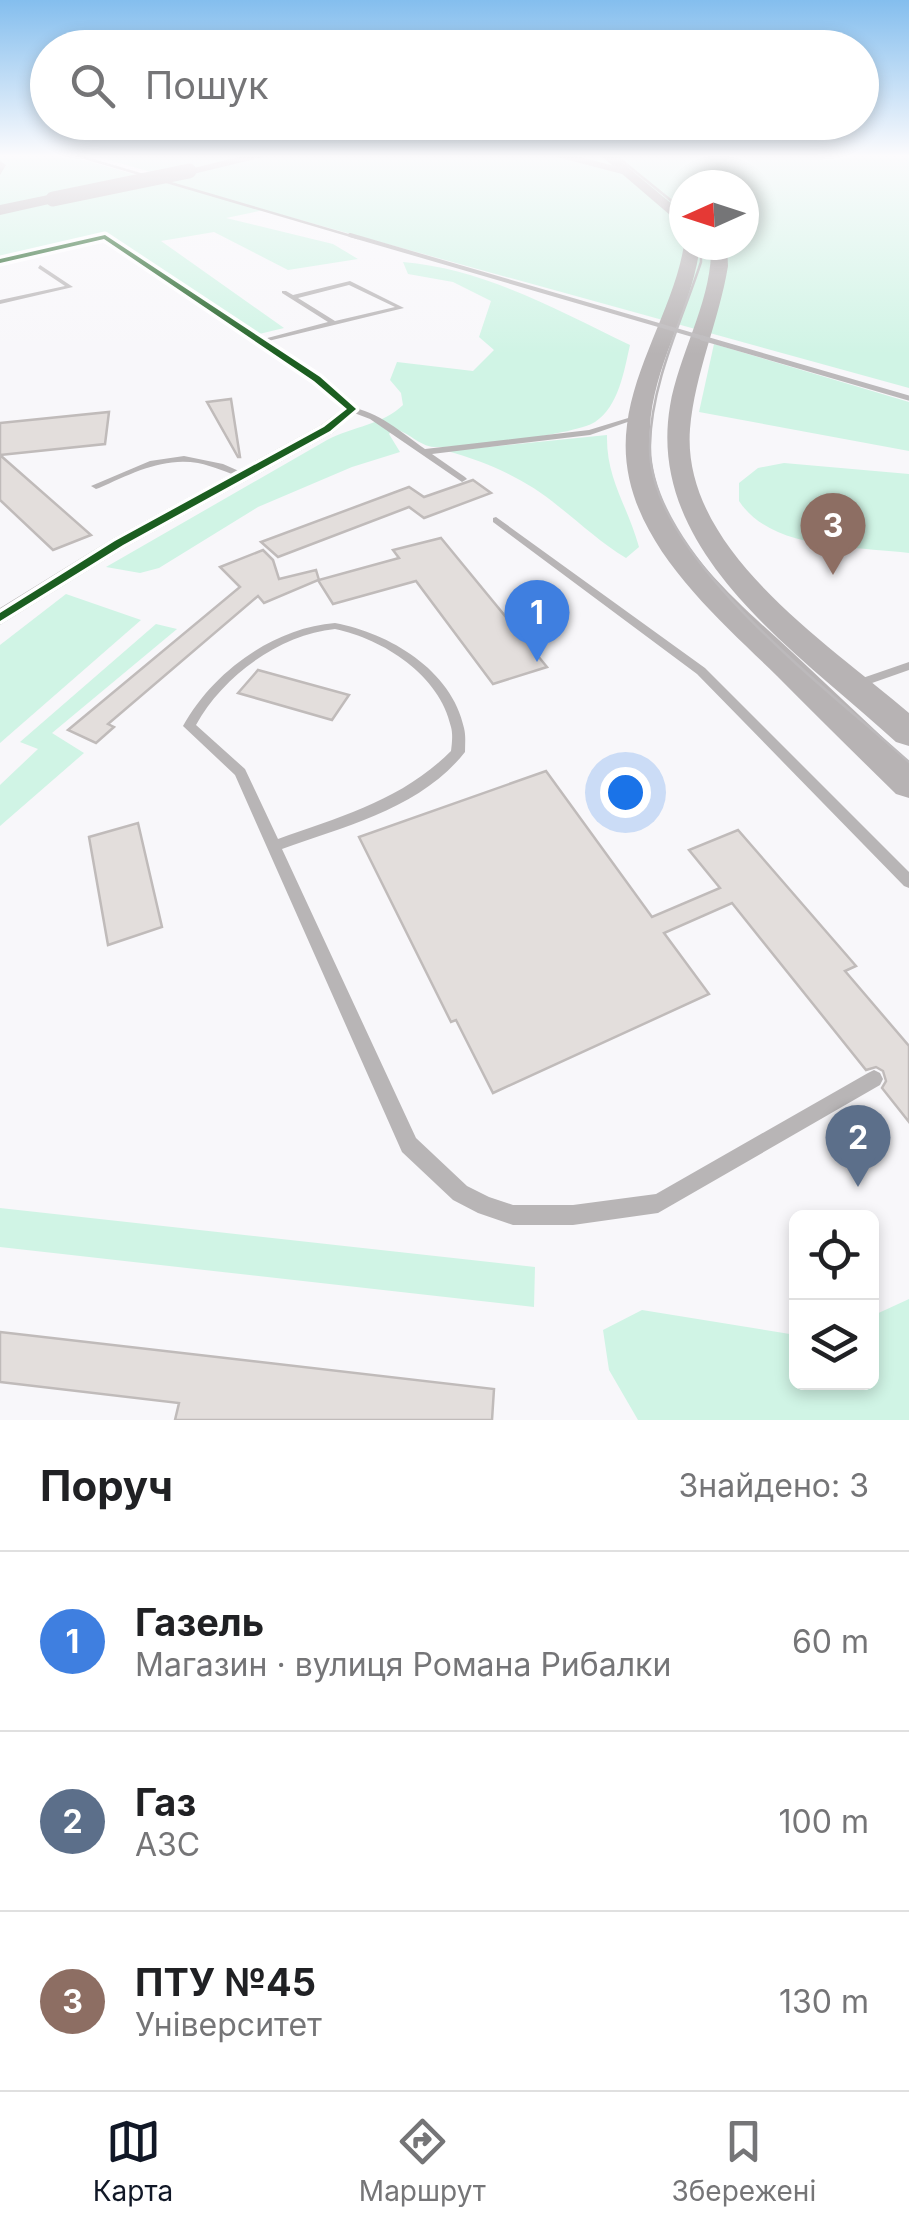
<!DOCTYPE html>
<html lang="uk">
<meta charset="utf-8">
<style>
body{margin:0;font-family:Inter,sans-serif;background:#f6f6f6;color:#202124}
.controls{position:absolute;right:30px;bottom:30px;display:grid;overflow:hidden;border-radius:15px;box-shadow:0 5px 15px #0003}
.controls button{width:90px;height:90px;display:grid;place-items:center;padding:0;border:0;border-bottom:2px solid #e0e0e0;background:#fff;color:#202124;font:50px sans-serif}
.compass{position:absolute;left:669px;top:170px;width:90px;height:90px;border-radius:50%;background:#fff;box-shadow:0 5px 15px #0003;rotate:267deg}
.you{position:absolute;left:625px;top:792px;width:35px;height:35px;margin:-25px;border:8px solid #fff;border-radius:50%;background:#1a73e8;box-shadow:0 0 0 15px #1a73e833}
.badge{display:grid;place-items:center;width:65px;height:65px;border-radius:50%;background:#111827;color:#fff;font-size:32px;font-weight:700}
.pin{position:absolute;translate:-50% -82px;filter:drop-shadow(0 2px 5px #0008)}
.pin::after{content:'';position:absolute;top:52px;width:35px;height:30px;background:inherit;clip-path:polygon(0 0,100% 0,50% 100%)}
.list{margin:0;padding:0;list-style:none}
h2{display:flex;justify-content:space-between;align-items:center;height:130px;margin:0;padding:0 40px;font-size:42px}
h2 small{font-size:32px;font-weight:400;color:#757577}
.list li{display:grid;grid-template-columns:65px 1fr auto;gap:30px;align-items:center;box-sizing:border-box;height:180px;padding:0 40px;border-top:2px solid #e0e0e0}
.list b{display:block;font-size:38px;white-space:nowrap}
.list p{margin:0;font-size:32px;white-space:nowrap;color:#757577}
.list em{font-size:32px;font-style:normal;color:#757577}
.icon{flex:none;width:55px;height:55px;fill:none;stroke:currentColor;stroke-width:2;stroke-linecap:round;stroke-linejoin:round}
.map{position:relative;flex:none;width:909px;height:1420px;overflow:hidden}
.search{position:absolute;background:#fff;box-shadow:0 5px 15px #0003;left:30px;right:30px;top:30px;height:110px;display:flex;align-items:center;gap:25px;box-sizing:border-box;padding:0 35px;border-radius:55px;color:#757577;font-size:38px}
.sheet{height:670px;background:#fff}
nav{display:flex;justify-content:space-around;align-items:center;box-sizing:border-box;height:140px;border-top:2px solid #e0e0e0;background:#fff;font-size:28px;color:#757577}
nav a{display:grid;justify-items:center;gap:5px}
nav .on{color:#111827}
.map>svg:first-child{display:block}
.green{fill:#d0f4e5;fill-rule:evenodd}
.building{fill:#e3dedc;stroke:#c0bbba;stroke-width:2.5}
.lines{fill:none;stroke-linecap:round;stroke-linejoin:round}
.service{fill:#b8b5b6;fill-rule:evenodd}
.minor{fill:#b8b5b6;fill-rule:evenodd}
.secondary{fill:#b7b3b4;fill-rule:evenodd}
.primary{fill:#bbb7b9;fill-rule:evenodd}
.tram{stroke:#bcb9bb;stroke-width:2.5}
.rail-far2{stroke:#bcb9bb;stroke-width:2.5}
.rail-far1{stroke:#bcb9bb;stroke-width:4}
.rail{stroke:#bcb9bb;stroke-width:5}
.primary-bridge{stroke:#bbb7b9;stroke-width:15}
.cycleway-casing{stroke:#fff;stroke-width:7}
.cycleway{fill:#1b5e20;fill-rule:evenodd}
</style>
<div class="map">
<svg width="909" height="1420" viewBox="0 0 909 1420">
<rect width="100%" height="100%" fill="#f8f7fa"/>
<g class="green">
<path d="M0,155H66L140,176L151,172L91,155H909V388L264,210L226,218L333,244L358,259L288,270L214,232L161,241L284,328L251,336L105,237L0,261ZM684,185H744V245H684Z"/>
<path d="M403,262C485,269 557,310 630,345C624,371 619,406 595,422C575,435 462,448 434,447C419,446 408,431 393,429L389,434L400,452L352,467L258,507L159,568L140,573L106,567L327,440C354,426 382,425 403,405L401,393L390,380L397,362L473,371L494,350L479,337L491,301L453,282L408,274Z"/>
<polygon points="714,344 909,402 909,451 699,412"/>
<path d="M607,435C606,479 627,504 639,547L626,558C601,543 581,524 558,506C526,479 487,462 447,451Z"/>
<path d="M784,463L909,474V553C856,546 772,551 739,501V483L758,468Z"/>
<polygon points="66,594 141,620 0,743 0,645"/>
<polygon points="156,624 177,629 52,733 84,753 0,826 0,785 38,749 20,742"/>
<polygon points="0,1208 535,1267 534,1307 0,1247"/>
<polygon points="909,1299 909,1420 638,1420 609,1370 603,1330 642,1310 796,1335 796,1382 872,1382 872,1316"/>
</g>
<g class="building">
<polygon points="231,399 240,457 238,457 207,402"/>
<polygon points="109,412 105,444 0,455 0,423"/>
<polygon points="0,455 91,535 53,550 0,500"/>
<polygon points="473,480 491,493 424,518 409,507 278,557 261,542 409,487 424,497"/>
<polygon points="441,538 547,667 493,684 416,581 333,604 318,580 264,603 258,596 108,724 114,727 96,743 68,730 240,587 220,567 263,550 273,560 279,579 316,570 319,580 399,558 393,550"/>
<polygon points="258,670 349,695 332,720 238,693"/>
<polygon points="546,771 652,917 720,888 689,850 738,830 856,966 845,971 909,1046 909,1122 882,1088 886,1081 883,1071 876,1067 866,1070 732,903 664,933 709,994 493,1093 456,1020 451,1022 359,837"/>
<polygon points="138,823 162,927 108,945 89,837"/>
<polygon points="0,1332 494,1389 492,1420 175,1420 179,1403 0,1382"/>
</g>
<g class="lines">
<g class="service">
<polygon points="0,161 6,165 0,175"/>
<polygon points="40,265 73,287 0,304 0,300 65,286 38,268"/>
<path d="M350,281L404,308L260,343L256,341L328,322L282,293V291H286L293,295ZM349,285L395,307L335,321L298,298Z"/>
<path d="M349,407C378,411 402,433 425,449L589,430L638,415L642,417L590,435L432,454L465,477L467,479L462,482L370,419L349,411Z"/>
<path d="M184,456L223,464L248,475L243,478C228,473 213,466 198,463C162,457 131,474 99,488L96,489L91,486L150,461Z"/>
<polygon points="496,517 705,668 909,872 909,888 904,886 697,674 493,522 493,518"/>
<path d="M335,623C389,633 452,670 464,728C466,736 465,744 465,752C421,808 346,826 282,849L416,1138L467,1186L489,1197L513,1205H573L656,1194L868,1073L874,1070L880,1073L883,1079L880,1085L658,1213L573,1225H513L478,1213L453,1200L402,1152L235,775L183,726C213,672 273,628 335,623ZM335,629C383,639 440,675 451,727C453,734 452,743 451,751C402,800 342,816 278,839L245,769L196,725C222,677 280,634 335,629Z"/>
<polygon points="909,662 909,670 855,689 849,685 851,682"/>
</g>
<polygon class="minor" points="105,234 322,376 360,409 333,433 126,547 0,625 0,608 112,539 321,425 342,409 312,382 103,241 0,265 0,257"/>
<g class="secondary">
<polygon points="600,155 613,155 684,214 684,227"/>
<path d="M684,245H700C693,308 653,364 650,428C645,526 727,592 792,652C831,689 870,725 909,762V798L896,794C856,755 816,715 777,676C710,610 613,530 627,425C635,362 674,306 684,245Z"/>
<path d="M711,245H727L728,266C719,321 695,372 690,429C681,550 828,643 909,713V746L896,742C801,654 645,554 670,406C679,353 713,299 711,245Z"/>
</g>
<g class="primary">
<polygon points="246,155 272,155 189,175 182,171"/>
<polygon points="549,155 573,155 633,171 626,175"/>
<polygon points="53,194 61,199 58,202 0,215 0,205"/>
</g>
<g class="tram">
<polyline points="615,155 684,211"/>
<path d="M701,245V262C682,320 651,383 650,445C647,556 831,691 909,762"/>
</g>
<polyline class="rail-far2" points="75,155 358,238"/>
<polyline class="rail-far1" points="350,235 710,340"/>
<polyline class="rail" points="702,338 909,398"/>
<polyline class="primary-bridge" points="53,199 189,171"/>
<defs>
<polygon id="cycleway" points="105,235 320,377 356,409 330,431 123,545 0,621 0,613 115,541 324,427 347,409 314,381 104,239 0,263 0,259"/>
</defs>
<use href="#cycleway" class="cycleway-casing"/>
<use href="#cycleway" class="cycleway"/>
</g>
<linearGradient id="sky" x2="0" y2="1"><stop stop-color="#84beee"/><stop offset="0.44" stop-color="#fcfbfd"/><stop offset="1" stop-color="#fcfbfd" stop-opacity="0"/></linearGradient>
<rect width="909" height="354" fill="url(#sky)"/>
</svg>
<div class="controls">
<button><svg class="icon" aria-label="locate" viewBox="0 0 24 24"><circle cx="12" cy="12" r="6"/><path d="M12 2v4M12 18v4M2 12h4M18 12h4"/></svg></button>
<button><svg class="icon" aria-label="layers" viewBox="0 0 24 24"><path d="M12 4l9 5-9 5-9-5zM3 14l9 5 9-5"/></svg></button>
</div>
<svg class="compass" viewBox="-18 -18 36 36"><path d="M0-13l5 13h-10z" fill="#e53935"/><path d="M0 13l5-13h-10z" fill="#757577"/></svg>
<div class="you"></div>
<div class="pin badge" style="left:537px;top:662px;background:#3f7fe0">1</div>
<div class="pin badge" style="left:858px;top:1187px;background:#5c6f8a">2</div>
<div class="pin badge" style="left:833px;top:575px;background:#8d6e63">3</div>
<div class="search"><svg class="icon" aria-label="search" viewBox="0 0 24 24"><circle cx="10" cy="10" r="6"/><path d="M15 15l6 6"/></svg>Пошук</div>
</div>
<section class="sheet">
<h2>Поруч<small>Знайдено: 3</small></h2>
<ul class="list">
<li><span class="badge" style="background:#3f7fe0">1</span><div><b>Газель</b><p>Магазин · вулиця Романа Рибалки</p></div><em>60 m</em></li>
<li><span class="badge" style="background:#5c6f8a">2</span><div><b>Газ</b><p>АЗС</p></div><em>100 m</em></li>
<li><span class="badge" style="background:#8d6e63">3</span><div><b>ПТУ №45</b><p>Університет</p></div><em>130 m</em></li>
</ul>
</section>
<nav>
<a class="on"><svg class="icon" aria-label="map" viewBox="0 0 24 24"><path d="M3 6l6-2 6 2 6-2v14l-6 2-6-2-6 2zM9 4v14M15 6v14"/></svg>Карта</a>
<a><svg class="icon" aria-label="directions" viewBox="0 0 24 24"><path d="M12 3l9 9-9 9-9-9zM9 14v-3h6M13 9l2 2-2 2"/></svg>Маршрут</a>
<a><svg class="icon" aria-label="saved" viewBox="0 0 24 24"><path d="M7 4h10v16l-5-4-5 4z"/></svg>Збережені</a>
</nav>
